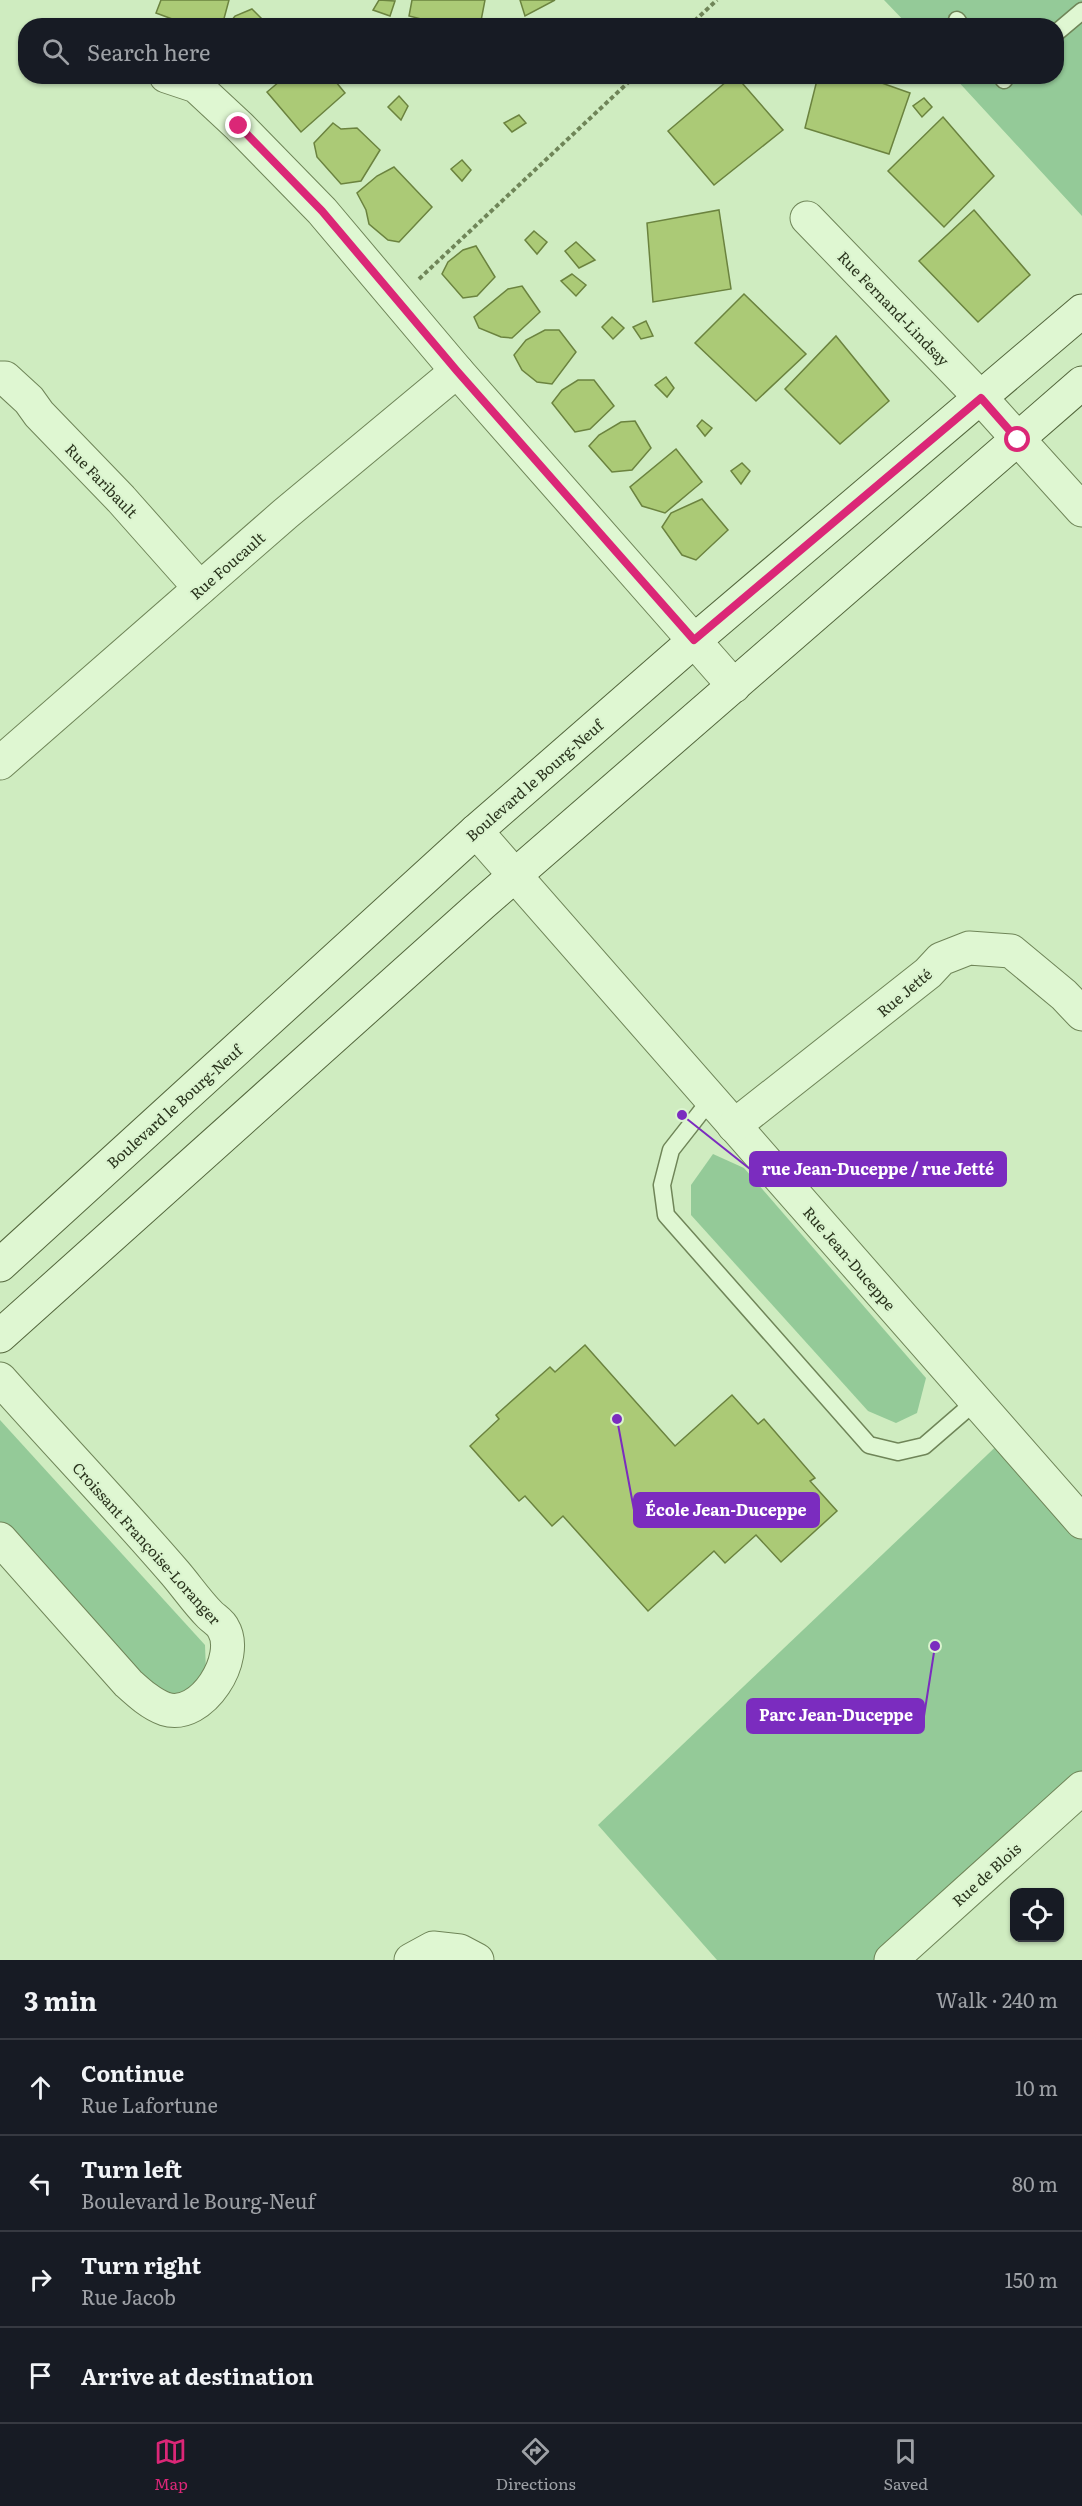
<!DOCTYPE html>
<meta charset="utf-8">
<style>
body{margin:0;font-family:Literata,serif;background:#242831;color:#f1f3f6}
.controls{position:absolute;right:18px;bottom:18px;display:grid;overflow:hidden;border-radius:12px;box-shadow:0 2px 4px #0004}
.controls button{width:54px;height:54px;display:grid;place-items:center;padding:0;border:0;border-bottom:2px solid #363941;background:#171b24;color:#f1f3f6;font:30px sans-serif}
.stop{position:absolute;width:18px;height:18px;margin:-14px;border:4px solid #db2777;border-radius:50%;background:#fff}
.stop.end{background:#db2777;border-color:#fff;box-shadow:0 2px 6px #0008}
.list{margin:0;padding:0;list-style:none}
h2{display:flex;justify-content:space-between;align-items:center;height:78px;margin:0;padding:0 24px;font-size:26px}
h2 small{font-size:20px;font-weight:400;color:#9ea1a6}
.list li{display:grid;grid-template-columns:39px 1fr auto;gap:18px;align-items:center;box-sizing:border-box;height:96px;padding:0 24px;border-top:2px solid #363941}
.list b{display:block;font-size:22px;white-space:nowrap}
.list p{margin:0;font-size:20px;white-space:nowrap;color:#9ea1a6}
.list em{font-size:20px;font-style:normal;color:#9ea1a6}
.icon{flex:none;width:33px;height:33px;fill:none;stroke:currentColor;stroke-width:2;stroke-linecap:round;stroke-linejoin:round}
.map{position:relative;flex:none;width:1082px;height:1960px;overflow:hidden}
.search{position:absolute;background:#171b24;box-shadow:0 2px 4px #0004;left:18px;right:18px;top:18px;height:66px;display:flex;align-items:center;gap:15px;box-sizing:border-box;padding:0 21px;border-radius:24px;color:#9ea1a6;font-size:22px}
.sheet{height:462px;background:#171b24}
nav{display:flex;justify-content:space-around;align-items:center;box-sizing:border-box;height:84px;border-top:2px solid #363941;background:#171b24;font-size:16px;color:#9ea1a6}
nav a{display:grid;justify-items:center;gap:3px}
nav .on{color:#db2777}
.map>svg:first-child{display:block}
.green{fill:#94ca98}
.building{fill:#abca76;stroke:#6b833f;stroke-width:1.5}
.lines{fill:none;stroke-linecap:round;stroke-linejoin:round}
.lane-casing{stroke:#6f8558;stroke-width:19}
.street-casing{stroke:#6f8558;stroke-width:35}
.secondary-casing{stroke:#53663c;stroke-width:35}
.path{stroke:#6f8558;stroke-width:4;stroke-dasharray:4.5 3;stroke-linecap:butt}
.lane{stroke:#dff7d2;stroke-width:16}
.street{stroke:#dff7d2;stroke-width:33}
.secondary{stroke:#dff7d2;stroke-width:33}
.route{stroke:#db2777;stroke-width:8}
.labels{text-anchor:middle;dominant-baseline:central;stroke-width:4.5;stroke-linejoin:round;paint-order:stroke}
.street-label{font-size:15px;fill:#2a341d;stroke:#dbf4cf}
.leader{fill:none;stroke:#7b2cbf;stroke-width:2}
.callout-dot{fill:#7b2cbf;stroke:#dbf4cf;stroke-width:2}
.callout{fill:#7b2cbf;stroke:#7b2cbf;stroke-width:2}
.callout-label{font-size:16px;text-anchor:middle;font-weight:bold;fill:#fff}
</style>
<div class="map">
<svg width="1082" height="1960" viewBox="0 0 1082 1960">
<rect width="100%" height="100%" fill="#cfecc0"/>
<g class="green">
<polygon points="884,0 1082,0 1082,216 954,77 1056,76 1056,26 908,25"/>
<polygon points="713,1154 744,1168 926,1378 917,1413 896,1423 868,1411 691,1215 691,1185"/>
<polygon points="0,1420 205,1645 206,1671 193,1688 174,1694 149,1688 0,1522"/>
<polygon points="1007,1436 1082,1522 1082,1788 891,1960 717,1960 598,1825"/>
</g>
<g class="building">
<polygon points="161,0 229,0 222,26 191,26 156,13"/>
<polygon points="379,0 395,1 390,16 373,10"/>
<polygon points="412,0 485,0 480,26 449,26 409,16"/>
<polygon points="520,0 555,0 525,16"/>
<polygon points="252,9 269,26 227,26 235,16"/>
<polygon points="286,76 331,76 345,93 301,132 267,92"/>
<polygon points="733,76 736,76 783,130 714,185 668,131"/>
<polygon points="818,76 862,76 910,93 889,154 805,128"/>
<polygon points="399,96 408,106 401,120 388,107"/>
<polygon points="924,98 932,107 922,117 913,106"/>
<polygon points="519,115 526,123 512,132 504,123"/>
<polygon points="943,117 994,176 944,227 888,171"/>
<polygon points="333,123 341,129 357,128 380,150 361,181 341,184 317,157 314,143"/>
<polygon points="462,160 471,170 462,181 451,169"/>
<polygon points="394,167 432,207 399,242 388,240 369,224 366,210 357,193 377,176"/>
<polygon points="719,210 731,289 653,302 647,223"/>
<polygon points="974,210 1030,275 978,322 919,261"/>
<polygon points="534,231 547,242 537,254 525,240"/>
<polygon points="576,242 595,260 579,268 565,251"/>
<polygon points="476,246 495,277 477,296 463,298 442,274 448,262 463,250"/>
<polygon points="572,274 586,285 576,296 561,281"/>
<polygon points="522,286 540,312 512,338 501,337 479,328 474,317 508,289"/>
<polygon points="744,294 806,354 756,401 695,343"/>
<polygon points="612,317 624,328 613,339 602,327"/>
<polygon points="646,321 653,336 641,339 633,327"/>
<polygon points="545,330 559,330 576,352 552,384 537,382 522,370 514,355 526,340"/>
<polygon points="836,336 889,401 840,444 785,389"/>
<polygon points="666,377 674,388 667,397 655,385"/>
<polygon points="578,380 594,380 614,406 590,429 575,432 552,403 562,390"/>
<polygon points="702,420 712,428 705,436 697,426"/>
<polygon points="635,421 651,448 632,470 612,472 589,446 599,435 621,422"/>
<polygon points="676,449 702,482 665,513 642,506 630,487"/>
<polygon points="742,463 750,471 741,484 731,471"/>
<polygon points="702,499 728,530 696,560 682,555 662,527 671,513"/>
<polygon points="585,1345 675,1446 732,1395 758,1424 764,1419 815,1478 810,1481 837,1511 781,1562 756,1535 725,1563 714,1551 648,1611 563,1516 552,1526 525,1496 519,1501 470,1446 499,1419 496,1415 550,1367 555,1372"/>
</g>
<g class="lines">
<defs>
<g id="lane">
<polyline points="957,20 961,26"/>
<polyline points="1056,33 1082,11"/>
<polyline points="1001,76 1004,80 1007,76"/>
<polyline points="711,1099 671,1150 662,1185 666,1215 869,1445 898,1452 924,1446 976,1401"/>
</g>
<g id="street">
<polyline points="166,76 196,86 239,126 322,211 457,371 734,686"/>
<polyline points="807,218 981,398 1082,510"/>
<polyline points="0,378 5,378 29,400 39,414 121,499 200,588"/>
<polyline points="0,763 285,514 457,371"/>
<polyline points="476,831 1082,1522"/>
<polyline points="734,1126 928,973 941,959 969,948 1011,951 1064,995 1082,1014"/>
<path d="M0,1379C58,1444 118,1507 175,1573C187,1587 197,1602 210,1615C214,1619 221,1623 223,1628C241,1657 202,1721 165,1709C151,1704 139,1693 128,1683L0,1539"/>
<polyline points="411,1960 433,1948 460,1951 477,1960"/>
<polyline points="891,1960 1082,1788"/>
</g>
<g id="secondary">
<polyline points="0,1265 476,831 695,640 1082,311"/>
<polyline points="0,1336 482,904 1082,383"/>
</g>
</defs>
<use href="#lane" class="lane-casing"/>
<use href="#street" class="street-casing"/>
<use href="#secondary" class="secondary-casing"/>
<g class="path">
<polyline points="689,26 717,0"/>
<polyline points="419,279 635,76"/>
</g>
<use href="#lane" class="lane"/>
<use href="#street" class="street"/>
<use href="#secondary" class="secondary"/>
</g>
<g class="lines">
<polyline class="route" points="239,126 322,211 457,371 694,640 981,398 1018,440"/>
</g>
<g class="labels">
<g class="street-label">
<text transform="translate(894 308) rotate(46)">Rue Fernand-Lindsay</text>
<text transform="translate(102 480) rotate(46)">Rue Faribault</text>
<text transform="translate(227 565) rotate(-41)">Rue Foucault</text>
<text transform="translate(534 780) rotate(-41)">Boulevard le Bourg-Neuf</text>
<text transform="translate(904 992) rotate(-40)">Rue Jetté</text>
<text transform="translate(174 1106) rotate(-42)">Boulevard le Bourg-Neuf</text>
<text transform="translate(850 1258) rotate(49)">Rue Jean-Duceppe</text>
<text transform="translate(147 1543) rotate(48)">Croissant Françoise-Loranger</text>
<text transform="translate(986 1874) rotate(-42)">Rue de Blois</text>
</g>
</g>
<path class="leader" d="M682 1115L750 1169M617 1419L634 1510M935 1646L924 1716"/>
<g class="callout-dot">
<circle cx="682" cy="1115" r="6"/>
<circle cx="617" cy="1419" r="6"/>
<circle cx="935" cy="1646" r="6"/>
</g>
<g class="callout">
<rect x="750" y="1152" width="256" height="34" rx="6"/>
<rect x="634" y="1493" width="185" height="34" rx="6"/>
<rect x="747" y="1699" width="177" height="34" rx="6"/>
</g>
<g class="callout-label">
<text x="878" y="1175">rue Jean-Duceppe / rue Jetté</text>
<text x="726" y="1516">École Jean-Duceppe</text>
<text x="836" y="1721">Parc Jean-Duceppe</text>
</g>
</svg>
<div class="controls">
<button><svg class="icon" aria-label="locate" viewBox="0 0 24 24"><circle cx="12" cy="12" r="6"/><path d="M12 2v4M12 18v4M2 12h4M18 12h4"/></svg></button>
</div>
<div class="stop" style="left:1018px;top:440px"></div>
<div class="stop end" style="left:239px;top:126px"></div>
<div class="search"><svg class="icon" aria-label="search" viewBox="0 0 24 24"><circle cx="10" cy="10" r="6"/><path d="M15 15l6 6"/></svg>Search here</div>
</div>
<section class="sheet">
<h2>3 min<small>Walk · 240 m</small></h2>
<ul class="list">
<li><svg class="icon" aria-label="ahead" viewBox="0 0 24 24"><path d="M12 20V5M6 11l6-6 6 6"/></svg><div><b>Continue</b><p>Rue Lafortune</p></div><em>10 m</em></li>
<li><svg class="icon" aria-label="left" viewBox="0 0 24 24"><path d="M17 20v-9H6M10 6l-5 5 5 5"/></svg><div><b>Turn left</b><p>Boulevard le Bourg-Neuf</p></div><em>80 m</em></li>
<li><svg class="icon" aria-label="right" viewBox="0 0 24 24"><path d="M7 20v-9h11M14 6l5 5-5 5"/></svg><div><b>Turn right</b><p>Rue Jacob</p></div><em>150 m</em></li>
<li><svg class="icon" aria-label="arrive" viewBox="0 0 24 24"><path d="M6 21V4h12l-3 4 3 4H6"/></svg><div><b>Arrive at destination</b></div></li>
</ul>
</section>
<nav>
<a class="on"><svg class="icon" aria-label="map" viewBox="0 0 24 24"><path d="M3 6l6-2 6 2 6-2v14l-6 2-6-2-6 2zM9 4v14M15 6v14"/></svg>Map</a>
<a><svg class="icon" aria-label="directions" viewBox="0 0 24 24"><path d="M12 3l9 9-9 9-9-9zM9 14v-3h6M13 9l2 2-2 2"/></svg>Directions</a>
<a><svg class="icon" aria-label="saved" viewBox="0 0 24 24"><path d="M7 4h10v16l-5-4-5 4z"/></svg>Saved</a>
</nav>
